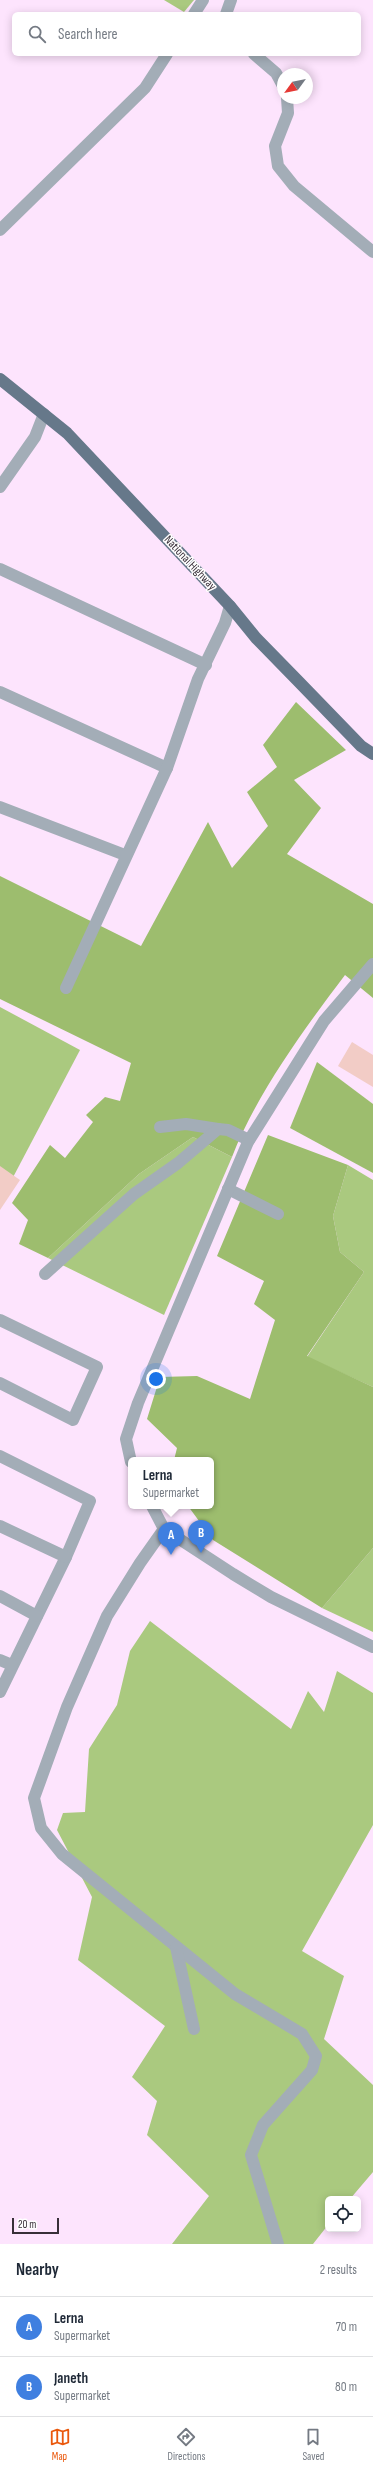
<!DOCTYPE html>
<style>
body{margin:0;font-family:"Sofia Sans Condensed",sans-serif;background:#f6f6f7;color:#1f2937}
.controls{position:absolute;right:12px;bottom:12px;display:grid;overflow:hidden;border-radius:6px;box-shadow:0 2px 10px #0003}
.controls button{width:36px;height:36px;display:grid;place-items:center;padding:0;border:0;border-bottom:1px solid #e0e1e3;background:#fff;color:#1f2937;font:20px sans-serif}
.compass{position:absolute;left:277px;top:68px;width:36px;height:36px;border-radius:50%;background:#fff;box-shadow:0 2px 10px #0003;rotate:237deg}
.scale{position:absolute;left:12px;bottom:10px;width:47px;box-sizing:border-box;padding-left:4px;border:2px solid #382f38;border-top:0;font-size:11px;line-height:14px;white-space:nowrap;color:#382f38;-webkit-text-stroke:3px #fff;paint-order:stroke}
.you{position:absolute;left:156px;top:1379px;width:14px;height:14px;margin:-10px;border:3px solid #fff;border-radius:50%;background:#1a73e8;box-shadow:0 0 0 6px #1a73e833}
.badge{display:grid;place-items:center;width:26px;height:26px;border-radius:50%;background:#ea580c;color:#fff;font-size:13px;font-weight:700}
.pin{position:absolute;translate:-50% -33px;filter:drop-shadow(0 1px 2px #0008)}
.pin::after{content:'';position:absolute;top:21px;width:14px;height:12px;background:inherit;clip-path:polygon(0 0,100% 0,50% 100%)}
.popup{position:absolute;left:128px;top:1457px;width:86px;height:52px;box-sizing:border-box;display:grid;place-content:center;border-radius:6px;background:#fff;filter:drop-shadow(0 1px 3px #0005);font-size:13px;white-space:nowrap;color:#747a83}
.popup b{font-size:15px;color:#1f2937}
.popup::after{content:'';position:absolute;left:50%;top:100%;margin-left:-8px;border:8px solid transparent;border-top-color:#fff}
.list{margin:0;padding:0;list-style:none}
h2{display:flex;justify-content:space-between;align-items:center;height:52px;margin:0;padding:0 16px;font-size:17px}
h2 small{font-size:13px;font-weight:400;color:#747a83}
.list li{display:grid;grid-template-columns:26px 1fr auto;gap:12px;align-items:center;box-sizing:border-box;height:60px;padding:0 16px;border-top:1px solid #e0e1e3}
.list b{display:block;font-size:15px;white-space:nowrap}
.list p{margin:0;font-size:13px;white-space:nowrap;color:#747a83}
.list em{font-size:13px;font-style:normal;color:#747a83}
.icon{flex:none;width:22px;height:22px;fill:none;stroke:currentColor;stroke-width:2;stroke-linecap:round;stroke-linejoin:round}
.map{position:relative;flex:none;width:373px;height:2244px;overflow:hidden}
.search{position:absolute;background:#fff;box-shadow:0 2px 10px #0003;left:12px;right:12px;top:12px;height:44px;display:flex;align-items:center;gap:10px;box-sizing:border-box;padding:0 14px;border-radius:6px;color:#747a83;font-size:15px}
.sheet{height:172px;background:#fff}
nav{display:flex;justify-content:space-around;align-items:center;box-sizing:border-box;height:56px;border-top:1px solid #e0e1e3;background:#fff;font-size:11px;color:#747a83}
nav a{display:grid;justify-items:center;gap:2px}
nav .on{color:#ea580c}
.map>svg:first-child{display:block}
.green{fill:#aac97f}
.forest{fill:#9dbd6e}
.building{fill:#f2ccc6}
.lines{fill:none;stroke-linecap:round;stroke-linejoin:round}
.minor{stroke:#a3adb7;stroke-width:12}
.major{stroke:#66788a;stroke-width:12}
.labels{text-anchor:middle;dominant-baseline:central;stroke-width:3;stroke-linejoin:round;paint-order:stroke}
.street-label{font-size:12px;fill:#382f38;stroke:#fff}
</style>
<div class="map">
<svg width="373" height="2244" viewBox="0 0 373 2244">
<rect width="100%" height="100%" fill="#fde4fd"/>
<g class="green">
<polygon points="164,0 194,0 184,12"/>
<polygon points="0,1007 80,1050 0,1202"/>
<polygon points="193,1137 232,1157 164,1315 48,1258 139,1174"/>
<polygon points="348,1165 373,1180 373,1387 307,1357 364,1272 340,1252 333,1216"/>
<polygon points="373,1548 373,1632 322,1608"/>
<polygon points="150,1621 291,1729 308,1691 324,1712 337,1671 373,1693 373,1825 302,1951 344,1976 324,2039 373,2085 373,2172 350,2199 328,2199 328,2225 313,2244 172,2244 209,2196 147,2135 157,2101 132,2077 165,2026 78,1960 92,1897 57,1830 63,1813 85,1812 89,1749 117,1705 130,1651"/>
</g>
<g class="forest">
<path d="M296,702L346,750L294,780L321,808L287,854L373,904V998L345,975C304,1029 256,1095 232,1157L193,1137L139,1174L48,1258L19,1244L28,1220L12,1203L50,1145L65,1158L93,1122L86,1115L105,1097L120,1101L131,1063L0,999V876L141,946L208,822L232,868L268,826L247,792L277,767L263,745Z"/>
<polygon points="317,1062 373,1104 373,1173 290,1128"/>
<polygon points="268,1135 348,1165 333,1216 340,1252 364,1272 307,1356 373,1387 373,1548 322,1608 213,1540 188,1506 211,1506 211,1460 174,1460 177,1448 147,1419 160,1377 197,1376 250,1399 275,1320 254,1304 264,1281 217,1256"/>
</g>
<g class="building">
<polygon points="352,1042 373,1055 373,1087 338,1066"/>
<polygon points="0,1166 20,1180 0,1210"/>
</g>
<g class="lines">
<g class="minor">
<polyline points="194,14 203,0"/>
<polyline points="226,14 231,0"/>
<polyline points="254,54 276,73 283,86"/>
<polyline points="287,98 288,113 275,146 278,166 294,186 373,252"/>
<polyline points="0,230 145,88 167,54"/>
<polyline points="0,487 35,437 44,414"/>
<polyline points="0,569 206,665"/>
<polyline points="0,692 167,768"/>
<polyline points="0,807 125,855"/>
<polyline points="66,988 167,768 198,679 225,623 230,606"/>
<polyline points="160,1127 186,1124 218,1129"/>
<polyline points="228,1189 278,1214"/>
<polyline points="45,1274 134,1194 178,1163 218,1129 228,1130 249,1140"/>
<polyline points="0,1320 97,1367 73,1420 0,1383"/>
<polyline points="0,1456 90,1501 66,1557 0,1692"/>
<polyline points="131,1462 126,1439 138,1403 248,1142 324,1021 373,964"/>
<polyline points="152,1506 164,1529 233,1574 271,1597 373,1647"/>
<polyline points="0,1526 66,1557"/>
<polyline points="164,1529 140,1563 107,1616 67,1707 34,1798 41,1828 62,1854 235,1994 302,2034 316,2056 312,2070 263,2125 251,2155 278,2244"/>
<polyline points="0,1596 37,1616"/>
<polyline points="0,1660 12,1665"/>
<polyline points="176,1947 194,2029"/>
</g>
<polyline class="major" points="0,379 67,433 230,606 256,638 300,683 361,746 373,754"/>
</g>
<g class="labels">
<g class="street-label">
<text transform="translate(190 563) rotate(47)">National Highway</text>
</g>
</g>
</svg>
<div class="controls">
<button><svg class="icon" aria-label="locate" viewBox="0 0 24 24"><circle cx="12" cy="12" r="6"/><path d="M12 2v4M12 18v4M2 12h4M18 12h4"/></svg></button>
</div>
<svg class="compass" viewBox="-18 -18 36 36"><path d="M0-13l5 13h-10z" fill="#e53935"/><path d="M0 13l5-13h-10z" fill="#747a83"/></svg>
<div class="scale">20 m</div>
<div class="you"></div>
<div class="pin badge" style="left:171px;top:1555px;background:#3f7fe0">A</div>
<div class="popup"><b>Lerna</b>Supermarket</div>
<div class="pin badge" style="left:201px;top:1553px;background:#3f7fe0">B</div>
<div class="search"><svg class="icon" aria-label="search" viewBox="0 0 24 24"><circle cx="10" cy="10" r="6"/><path d="M15 15l6 6"/></svg>Search here</div>
</div>
<section class="sheet">
<h2>Nearby<small>2 results</small></h2>
<ul class="list">
<li><span class="badge" style="background:#3f7fe0">A</span><div><b>Lerna</b><p>Supermarket</p></div><em>70 m</em></li>
<li><span class="badge" style="background:#3f7fe0">B</span><div><b>Janeth</b><p>Supermarket</p></div><em>80 m</em></li>
</ul>
</section>
<nav>
<a class="on"><svg class="icon" aria-label="map" viewBox="0 0 24 24"><path d="M3 6l6-2 6 2 6-2v14l-6 2-6-2-6 2zM9 4v14M15 6v14"/></svg>Map</a>
<a><svg class="icon" aria-label="directions" viewBox="0 0 24 24"><path d="M12 3l9 9-9 9-9-9zM9 14v-3h6M13 9l2 2-2 2"/></svg>Directions</a>
<a><svg class="icon" aria-label="saved" viewBox="0 0 24 24"><path d="M7 4h10v16l-5-4-5 4z"/></svg>Saved</a>
</nav>
